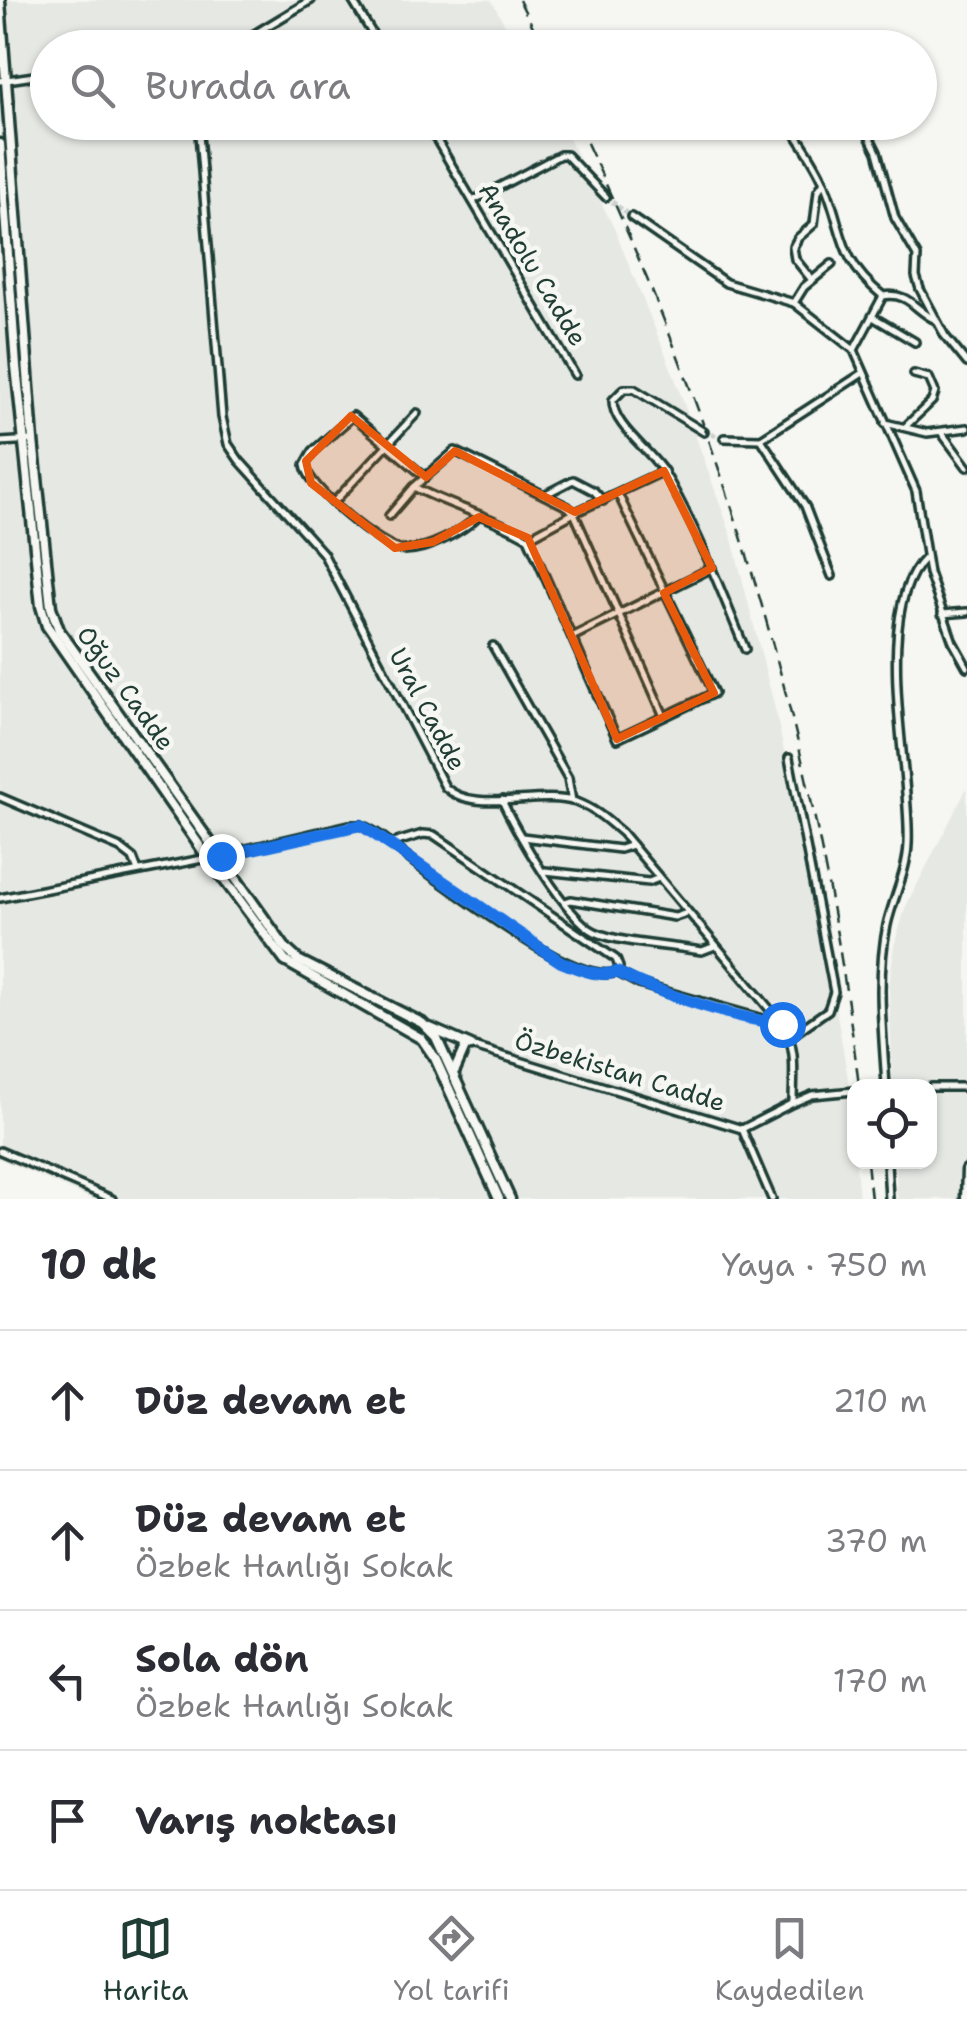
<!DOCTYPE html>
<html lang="tr">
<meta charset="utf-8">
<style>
body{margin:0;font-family:"Shantell Sans",sans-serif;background:#f2f2f3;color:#2b2b33}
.controls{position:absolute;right:30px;bottom:30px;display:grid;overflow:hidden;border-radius:20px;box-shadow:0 2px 8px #0004}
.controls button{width:90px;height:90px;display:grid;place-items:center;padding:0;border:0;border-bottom:2px solid #e1e1e2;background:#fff;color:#2b2b33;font:50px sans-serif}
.stop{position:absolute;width:30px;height:30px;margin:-22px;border:8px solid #1a73e8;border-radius:50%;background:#fff}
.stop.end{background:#1a73e8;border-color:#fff;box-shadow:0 2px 10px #0008}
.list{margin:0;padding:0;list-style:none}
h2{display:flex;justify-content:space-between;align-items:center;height:130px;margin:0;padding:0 40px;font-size:42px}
h2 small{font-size:32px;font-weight:400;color:#7c7c81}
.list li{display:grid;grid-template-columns:65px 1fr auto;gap:30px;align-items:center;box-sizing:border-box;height:140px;padding:0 40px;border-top:2px solid #e1e1e2}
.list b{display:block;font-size:38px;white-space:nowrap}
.list p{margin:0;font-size:32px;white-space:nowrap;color:#7c7c81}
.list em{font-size:32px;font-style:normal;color:#7c7c81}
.icon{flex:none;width:55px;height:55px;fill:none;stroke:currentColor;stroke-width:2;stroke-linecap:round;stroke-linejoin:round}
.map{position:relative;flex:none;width:967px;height:1199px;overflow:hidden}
.search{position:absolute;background:#fff;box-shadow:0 2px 8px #0004;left:30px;right:30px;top:30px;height:110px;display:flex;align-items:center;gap:25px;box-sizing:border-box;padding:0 35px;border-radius:55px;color:#7c7c81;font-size:38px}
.sheet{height:690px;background:#fff}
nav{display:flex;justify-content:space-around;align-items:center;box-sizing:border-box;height:140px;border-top:2px solid #e1e1e2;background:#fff;font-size:28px;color:#7c7c81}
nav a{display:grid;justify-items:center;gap:5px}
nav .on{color:#1f3d34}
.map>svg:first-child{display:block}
.built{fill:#e6e8e4}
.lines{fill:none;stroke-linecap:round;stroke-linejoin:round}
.street-tunnel{stroke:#cbd1cc;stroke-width:5;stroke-dasharray:5 2.5;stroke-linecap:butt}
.street-casing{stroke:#1f3d34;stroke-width:12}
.secondary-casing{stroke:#1f3d34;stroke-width:15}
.street{stroke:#f6f6f2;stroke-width:5}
.secondary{stroke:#f6f6f2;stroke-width:8}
.rail{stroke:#1f3d34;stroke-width:2.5;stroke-dasharray:15 8;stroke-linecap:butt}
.route{stroke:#1a73e8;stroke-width:12}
.marked{fill:#e8590c;fill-opacity:0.2;stroke:#e8590c;stroke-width:8;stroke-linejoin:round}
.labels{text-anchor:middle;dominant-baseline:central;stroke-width:9;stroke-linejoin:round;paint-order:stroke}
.street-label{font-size:25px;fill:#1f3d34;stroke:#f6f6f2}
</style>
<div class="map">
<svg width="967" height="1199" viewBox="0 0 967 1199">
<rect width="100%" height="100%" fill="#f6f6f2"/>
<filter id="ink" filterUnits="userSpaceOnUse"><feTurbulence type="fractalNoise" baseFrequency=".01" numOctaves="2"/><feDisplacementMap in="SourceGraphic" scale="20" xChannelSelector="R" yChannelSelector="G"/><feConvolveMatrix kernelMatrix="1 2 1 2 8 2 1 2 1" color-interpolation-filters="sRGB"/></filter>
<g filter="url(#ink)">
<g class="built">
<polygon points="0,0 491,0 518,47 48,48 48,122 561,123 613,226 673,373 731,535 775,709 824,938 848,1079 859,1199 92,1199 0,1159"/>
<polygon points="967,788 967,1199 897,1199 896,1162 930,1162 930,1086 893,1086 889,989 894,946 906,906"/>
</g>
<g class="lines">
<g class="street-tunnel">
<polyline points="606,197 631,217"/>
<polyline points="704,432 724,438"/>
</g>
<defs>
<g id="street">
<polyline points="352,0 381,48"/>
<polyline points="735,43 738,48"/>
<polyline points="231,48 311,0"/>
<polyline points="0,81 48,74"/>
<path d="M198,122L222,417L228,444L239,460L323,553L445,787C474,815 538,790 576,802C595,809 607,820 622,833L782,1024C798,1047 793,1075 793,1103L742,1129"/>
<polyline points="426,122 575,375"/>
<path d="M788,122C801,143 816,162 825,185C845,235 837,258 883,296"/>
<polyline points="865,128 877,152 895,218 917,256 916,276 920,289 945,336 967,363"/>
<polyline points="474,200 560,155 566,155 606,197"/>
<polyline points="631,217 726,283 794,303 854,350 916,491 929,573 953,642 967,667"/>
<polyline points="811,279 795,259 793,247 798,238 814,224 818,191 824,182"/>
<polyline points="794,303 804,287 832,264"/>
<polyline points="873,317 915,342"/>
<path d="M854,350L883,296C909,291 916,312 936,320"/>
<polyline points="885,423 927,433 967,428"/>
<polyline points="905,427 932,401 935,392 929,378 914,374"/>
<path d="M704,432L634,389H624L613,400C612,426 652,451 665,474C697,529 721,590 745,649"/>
<polyline points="941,432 967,467"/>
<polyline points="724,438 761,439 863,373"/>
<polyline points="761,439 805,506 832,576"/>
<polyline points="0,442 33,440"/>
<path d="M425,477L353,416L313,451L305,465C307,487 383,550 405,550C427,550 462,532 477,517"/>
<path d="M414,487C452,507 492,516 528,538L617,739L714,693L618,494"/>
<polyline points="544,495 573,480 594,491 603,501"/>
<polyline points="334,502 417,413"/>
<polyline points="389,516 414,487 455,451 568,507 574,513 664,716"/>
<polyline points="528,538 574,513 664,471"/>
<polyline points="942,614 967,612"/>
<polyline points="572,637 712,568"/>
<polyline points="493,646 568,778 572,801"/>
<polyline points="789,758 834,992 828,1010 791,1036"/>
<polyline points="0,797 120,848 133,858 138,871"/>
<path d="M502,800C514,829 567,919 595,932C619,943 673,946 702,951L715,946"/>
<polyline points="522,837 620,849 632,845"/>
<polyline points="390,844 423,834 434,835 616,959 619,967 617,972"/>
<path d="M221,855L349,825H361C384,834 404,856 424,870C460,895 577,987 617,972"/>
<polyline points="545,871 649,882 659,878"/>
<polyline points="0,898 208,858"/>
<polyline points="565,902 571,900 675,917 687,913"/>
<polyline points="617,972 639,984 780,1024"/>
<polyline points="471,1046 742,1129 772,1199"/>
<path d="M886,1086C883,1034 876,977 887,925C893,898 907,872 908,844C912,774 870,611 925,558"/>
<polyline points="930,1087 967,1087"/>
<polyline points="793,1103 812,1095 854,1091"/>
<polyline points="0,1151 112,1199"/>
<polyline points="887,1162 889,1199"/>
</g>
<g id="secondary">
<polyline points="0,1 33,440 51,607 59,630 286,949 298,960 422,1023 436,1037 510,1199"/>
<polyline points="0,144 16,366 41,606 47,626 208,858 285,961 422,1039 435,1058 499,1199"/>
<polyline points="430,1028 471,1046"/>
<polyline points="455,1070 465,1047"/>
<polyline points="966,1199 967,1170"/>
</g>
</defs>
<use href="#street" class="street-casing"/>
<use href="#secondary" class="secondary-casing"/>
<use href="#street" class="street"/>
<use href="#secondary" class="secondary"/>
<g class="rail">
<polyline points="519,0 544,48"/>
<path d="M577,122C725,432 818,746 859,1086"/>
<polyline points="867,1162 871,1199"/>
</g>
</g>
</g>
<g class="lines" filter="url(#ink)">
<path class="route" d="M221,856L361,825L561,962C578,969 599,978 617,972C655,992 740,1020 782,1024"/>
</g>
<path class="marked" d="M351,416L426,477L455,451L575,512L664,471L712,568L664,593L714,693L617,739L528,538L479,517L433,542L395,548L311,483L306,461Z"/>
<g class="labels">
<g class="street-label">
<text transform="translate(533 264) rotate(59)">Anadolu Cadde</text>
<text transform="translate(126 688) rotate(54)">Oğuz Cadde</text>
<text transform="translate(428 709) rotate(62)">Ural Cadde</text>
<text transform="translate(620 1071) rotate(17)">Özbekistan Cadde</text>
</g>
</g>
</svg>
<div class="controls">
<button><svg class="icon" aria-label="locate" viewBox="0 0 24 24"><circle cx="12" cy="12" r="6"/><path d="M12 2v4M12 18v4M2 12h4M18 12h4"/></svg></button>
</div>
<div class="stop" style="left:782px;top:1024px"></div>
<div class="stop end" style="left:221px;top:856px"></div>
<div class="search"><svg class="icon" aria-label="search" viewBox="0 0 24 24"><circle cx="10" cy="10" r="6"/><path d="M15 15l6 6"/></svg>Burada ara</div>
</div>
<section class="sheet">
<h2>10 dk<small>Yaya · 750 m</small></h2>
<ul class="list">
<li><svg class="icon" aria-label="ahead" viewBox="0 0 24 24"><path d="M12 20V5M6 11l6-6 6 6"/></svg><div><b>Düz devam et</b></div><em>210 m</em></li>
<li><svg class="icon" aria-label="ahead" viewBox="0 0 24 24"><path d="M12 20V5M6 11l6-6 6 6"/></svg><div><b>Düz devam et</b><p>Özbek Hanlığı Sokak</p></div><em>370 m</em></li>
<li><svg class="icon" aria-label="left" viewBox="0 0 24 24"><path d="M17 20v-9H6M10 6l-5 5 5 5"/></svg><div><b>Sola dön</b><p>Özbek Hanlığı Sokak</p></div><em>170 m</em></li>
<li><svg class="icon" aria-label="arrive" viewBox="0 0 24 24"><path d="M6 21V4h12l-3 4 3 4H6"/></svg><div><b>Varış noktası</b></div></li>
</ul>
</section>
<nav>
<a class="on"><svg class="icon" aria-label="map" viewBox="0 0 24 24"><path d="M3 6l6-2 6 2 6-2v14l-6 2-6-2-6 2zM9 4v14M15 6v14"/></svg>Harita</a>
<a><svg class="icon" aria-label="directions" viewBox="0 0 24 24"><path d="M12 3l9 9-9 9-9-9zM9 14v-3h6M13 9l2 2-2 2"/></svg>Yol tarifi</a>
<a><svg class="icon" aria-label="saved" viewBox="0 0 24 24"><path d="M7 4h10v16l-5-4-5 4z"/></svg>Kaydedilen</a>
</nav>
